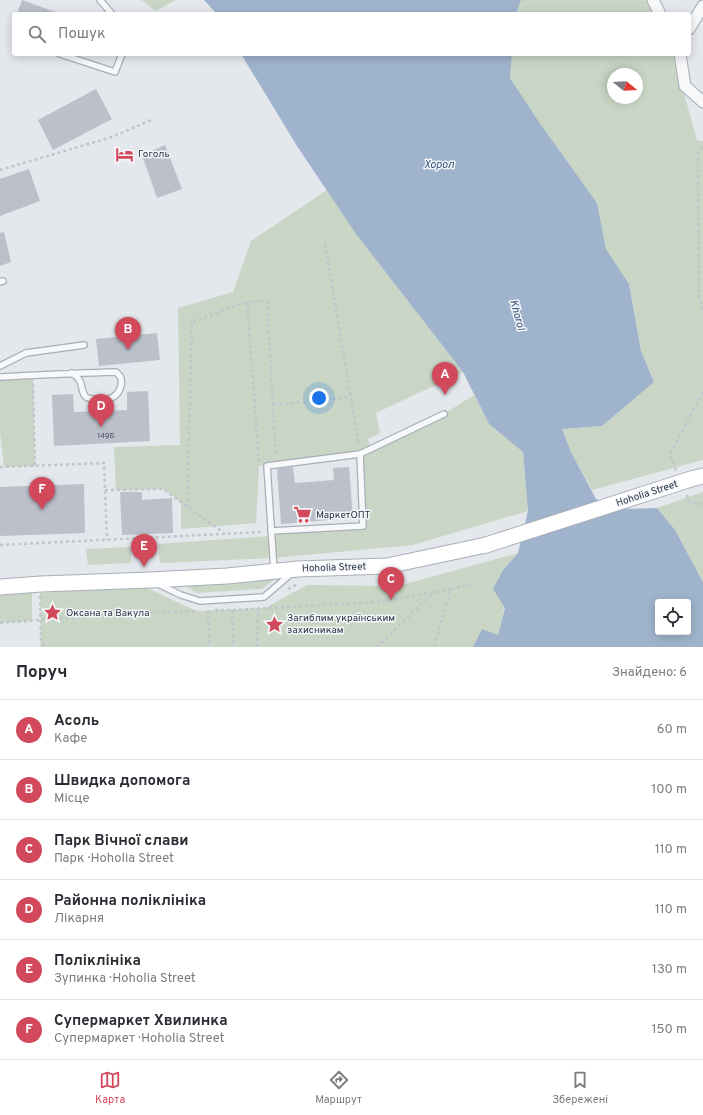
<!DOCTYPE html>
<html lang="uk">
<meta charset="utf-8">
<style>
body{margin:0;font-family:Overpass,sans-serif;background:#f7f7f7;color:#2b2b33}
.controls{position:absolute;right:12px;bottom:12px;display:grid;overflow:hidden;border-radius:4px;box-shadow:0 2px 10px #0003}
.controls button{width:36px;height:36px;display:grid;place-items:center;padding:0;border:0;border-bottom:1px solid #e1e1e2;background:#fff;color:#2b2b33;font:20px sans-serif}
.compass{position:absolute;left:607px;top:68px;width:36px;height:36px;border-radius:50%;background:#fff;box-shadow:0 2px 10px #0003;rotate:108deg}
.you{position:absolute;left:319px;top:398px;width:14px;height:14px;margin:-10px;border:3px solid #fff;border-radius:50%;background:#1a73e8;box-shadow:0 0 0 6px #1a73e833}
.badge{display:grid;place-items:center;width:26px;height:26px;border-radius:50%;background:#d1495b;color:#fff;font-size:13px;font-weight:700}
.pin{position:absolute;translate:-50% -33px;filter:drop-shadow(0 1px 2px #0008)}
.pin::after{content:'';position:absolute;top:21px;width:14px;height:12px;background:inherit;clip-path:polygon(0 0,100% 0,50% 100%)}
.list{margin:0;padding:0;list-style:none}
h2{display:flex;justify-content:space-between;align-items:center;height:52px;margin:0;padding:0 16px;font-size:17px}
h2 small{font-size:13px;font-weight:400;color:#7c7c81}
.list li{display:grid;grid-template-columns:26px 1fr auto;gap:12px;align-items:center;box-sizing:border-box;height:60px;padding:0 16px;border-top:1px solid #e1e1e2}
.list b{display:block;font-size:15px;white-space:nowrap}
.list p{margin:0;font-size:13px;white-space:nowrap;color:#7c7c81}
.list em{font-size:13px;font-style:normal;color:#7c7c81}
.icon{flex:none;width:22px;height:22px;fill:none;stroke:currentColor;stroke-width:2;stroke-linecap:round;stroke-linejoin:round}
.map{position:relative;flex:none;width:703px;height:647px;overflow:hidden}
.search{position:absolute;background:#fff;box-shadow:0 2px 10px #0003;left:12px;right:12px;top:12px;height:44px;display:flex;align-items:center;gap:10px;box-sizing:border-box;padding:0 14px;border-radius:4px;color:#7c7c81;font-size:15px}
.sheet{height:412px;background:#fff}
nav{display:flex;justify-content:space-around;align-items:center;box-sizing:border-box;height:56px;border-top:1px solid #e1e1e2;background:#fff;font-size:11px;color:#7c7c81}
nav a{display:grid;justify-items:center;gap:2px}
nav .on{color:#d1495b}
.map>svg:first-child{display:block}
.green{fill:#c9d6c5;fill-rule:evenodd}
.water{fill:#9fb4cc;fill-rule:evenodd}
.building{fill:#bbc0ca}
.lines{fill:none;stroke-linecap:round;stroke-linejoin:round}
.lane-casing{stroke:#a9aeb7;stroke-width:8}
.street-casing{stroke:#a9aeb7;stroke-width:13}
.secondary-casing{stroke:#a9aeb7;stroke-width:17}
.path{stroke:#c2c5cb;stroke-width:2.5;stroke-dasharray:3 3;stroke-linecap:butt}
.lane{stroke:#f7f8fa;stroke-width:5.5}
.street{stroke:#f7f8fa;stroke-width:11}
.secondary{stroke:#fff;stroke-width:15}
.secondary-bridge-casing{stroke:#a9aeb7;stroke-width:17;stroke-linecap:butt}
.secondary-bridge{stroke:#fff;stroke-width:15}
.labels{text-anchor:middle;dominant-baseline:central;stroke-width:3;stroke-linejoin:round;paint-order:stroke}
.number-label{font-size:8px;fill:#4f5766}
.poi-label{font-size:10px;fill:#2b3445;stroke:#f4f6f9;text-anchor:start}
.street-label{font-size:10px;fill:#2b3445;stroke:#f4f6f9}
.water-label{font-size:11px;font-style:italic;fill:#34527a;stroke:#f4f6f9}
</style>
<div class="map">
<svg width="703" height="647" viewBox="0 0 703 647">
<rect width="100%" height="100%" fill="#e4e7ec"/>
<g class="green">
<polygon points="142,0 176,0 155,11"/>
<polygon points="521,0 651,0 657,14 516,14"/>
<path d="M512,54H673L697,140L703,141V460L592,490L571,452L562,429L602,426L654,382L641,351L629,284L606,249L597,203L539,122L510,78ZM613,74H637V98H613Z"/>
<polygon points="327,190 356,234 463,372 376,413 380,433 368,439 371,448 444,414 474,395 489,424 523,452 528,511 413,545 273,558 160,563 158,544 271,536 271,531 363,526 360,455 259,466 256,523 181,529 181,502 163,489 116,490 114,447 180,445 178,308 233,292 251,241"/>
<polygon points="33,375 35,466 4,467 0,431 0,378"/>
<polygon points="703,492 703,582 675,530 657,508"/>
<polygon points="131,547 131,563 88,565 86,549"/>
<polygon points="518,553 503,570 505,606 498,635 473,647 40,647 41,640 40,593 145,587 196,611 265,608 307,585 398,586"/>
<polygon points="274,580 262,589 197,593 183,585"/>
<polygon points="32,593 32,621 0,623 0,595"/>
</g>
<g class="water">
<polygon points="204,0 521,0 516,14 217,14"/>
<path d="M241,54H512L510,78L539,122L597,203L606,249L629,284L641,351L654,382L602,426L562,429L571,452L596,499L624,509L657,508L675,530L703,582V647H473L482,629L498,635L505,608L493,589L503,570L518,553L528,511L523,452L489,424L463,372L356,234L297,146ZM658,602H688V632H658Z"/>
</g>
<g class="building">
<polygon points="22,0 58,13 58,14 17,14"/>
<polygon points="96,89 112,119 53,150 38,120"/>
<polygon points="165,145 182,189 157,198 142,155"/>
<polygon points="29,169 40,201 0,216 0,179"/>
<polygon points="4,232 11,262 0,266 0,233"/>
<polygon points="157,333 160,360 99,366 96,339"/>
<polygon points="148,391 150,441 54,446 52,395 73,394 74,412 127,410 127,392"/>
<polygon points="293,467 295,483 334,480 333,468 349,467 353,518 281,524 277,469"/>
<polygon points="84,484 85,533 0,536 0,487"/>
<polygon points="120,492 142,492 142,500 172,498 173,533 122,535"/>
</g>
<g class="lines">
<defs>
<g id="lane">
<polyline points="100,0 112,14"/>
<polyline points="60,54 115,72 122,54"/>
<polyline points="0,282 3,281"/>
<polyline points="0,366 26,353 84,345"/>
<path d="M0,377C39,375 77,373 116,372C116,372 120,376 120,376C124,384 119,395 111,398C106,401 101,400 96,399C93,399 89,399 86,397C79,391 86,382 72,373"/>
<polyline points="271,531 363,526 360,454"/>
<polyline points="274,571 267,466 360,454 444,414"/>
<polyline points="158,584 181,595 200,601 264,597 292,573"/>
</g>
<g id="street">
<polyline points="653,0 660,14"/>
<polyline points="689,29 703,6"/>
<polyline points="680,54 685,86 703,102"/>
</g>
<g id="secondary">
<polyline points="691,479 703,476"/>
<polyline points="0,587 41,584 150,580 227,576 298,569 387,566 486,545"/>
</g>
</defs>
<use href="#lane" class="lane-casing"/>
<use href="#street" class="street-casing"/>
<use href="#secondary" class="secondary-casing"/>
<g class="path">
<polyline points="703,147 698,153 699,297 703,311"/>
<polyline points="0,170 112,137 153,119"/>
<polyline points="325,244 359,446"/>
<polyline points="33,384 35,466"/>
<polyline points="273,405 351,397"/>
<polyline points="259,462 247,302 267,301 276,456"/>
<polyline points="0,467 104,463 107,540"/>
<polyline points="676,470 670,454 703,392"/>
<polyline points="105,490 163,489 224,533"/>
<polyline points="687,495 690,503 703,504"/>
<polyline points="187,507 192,322 247,302"/>
<polyline points="0,545 263,532"/>
<polyline points="288,589 298,584"/>
<polyline points="451,589 473,584"/>
<polyline points="40,596 41,640 45,647"/>
<polyline points="208,610 209,647"/>
<polyline points="215,610 232,610 379,602 451,589 434,647"/>
<polyline points="232,610 233,647"/>
<polyline points="0,623 134,613 198,611"/>
<polyline points="257,647 258,609 259,608"/>
<polyline points="377,647 434,592"/>
</g>
<use href="#lane" class="lane"/>
<use href="#street" class="street"/>
<use href="#secondary" class="secondary"/>
<defs>
<polyline id="secondary-bridge" points="486,545 691,479"/>
</defs>
<use href="#secondary-bridge" class="secondary-bridge-casing"/>
<use href="#secondary-bridge" class="secondary-bridge"/>
</g>
<defs>
<symbol id="hotel-bare" viewBox="-9 -9 18 18"><path d="M-6-4.5h1.5V1H6V5H4.5V3h-9V5H-6ZM-4 0a1.8 1.8 0 1 1 3.6 0ZM.5 0V-2.5h3Q6-2.5 6 0Z" fill="#d1495b" stroke="#f4f6f9" stroke-width="2.5" paint-order="stroke"/></symbol>
<symbol id="supermarket-bare" viewBox="-9 -9 18 18"><path d="M-6-5.5h2.5l.6 2H6L4.5 2H-2.5L-4.4-4H-6ZM-1.5 3.2a1.3 1.3 0 1 0 .1 0ZM3 3.2a1.3 1.3 0 1 0 .1 0Z" fill="#d1495b" stroke="#f4f6f9" stroke-width="2.5" paint-order="stroke"/></symbol>
<symbol id="sight-bare" viewBox="-9 -9 18 18"><path d="M0-6L1.8-2.2L6-1.7L2.9 1.2L3.7 5.4L0 3.3L-3.7 5.4L-2.9 1.2L-6-1.7L-1.8-2.2Z" fill="#d1495b" stroke="#f4f6f9" stroke-width="2.5" paint-order="stroke"/></symbol>
</defs>
<g fill-rule="evenodd">
<use href="#hotel-bare" x="112" y="142" width="25" height="25"/>
<use href="#supermarket-bare" x="290" y="502" width="25" height="25"/>
<use href="#sight-bare" x="40" y="600" width="25" height="25"/>
<use href="#sight-bare" x="262" y="612" width="25" height="25"/>
</g>
<g class="labels">
<g class="number-label">
<text x="106" y="436">149Б</text>
</g>
<g class="poi-label">
<text x="138" y="154">Гоголь</text>
<text x="316" y="515">МаркетОПТ</text>
<text x="66" y="613">Оксана та Вакула</text>
<text x="287" y="618">Загиблим українським<tspan x="287" dy="12">захисникам</tspan></text>
</g>
<g class="street-label">
<text transform="translate(647 494) rotate(-18)">Hoholia Street</text>
<text transform="translate(334 568) rotate(-2)">Hoholia Street</text>
</g>
<g class="water-label">
<text x="439" y="165">Хорол</text>
<text transform="translate(517 315) rotate(75)">Khorol</text>
</g>
</g>
</svg>
<div class="controls">
<button><svg class="icon" aria-label="locate" viewBox="0 0 24 24"><circle cx="12" cy="12" r="6"/><path d="M12 2v4M12 18v4M2 12h4M18 12h4"/></svg></button>
</div>
<svg class="compass" viewBox="-18 -18 36 36"><path d="M0-13l5 13h-10z" fill="#e53935"/><path d="M0 13l5-13h-10z" fill="#7c7c81"/></svg>
<div class="you"></div>
<div class="pin badge" style="left:445px;top:395px">A</div>
<div class="pin badge" style="left:128px;top:350px">B</div>
<div class="pin badge" style="left:391px;top:600px">C</div>
<div class="pin badge" style="left:101px;top:427px">D</div>
<div class="pin badge" style="left:144px;top:567px">E</div>
<div class="pin badge" style="left:42px;top:510px">F</div>
<div class="search"><svg class="icon" aria-label="search" viewBox="0 0 24 24"><circle cx="10" cy="10" r="6"/><path d="M15 15l6 6"/></svg>Пошук</div>
</div>
<section class="sheet">
<h2>Поруч<small>Знайдено: 6</small></h2>
<ul class="list">
<li><span class="badge">A</span><div><b>Асоль</b><p>Кафе</p></div><em>60 m</em></li>
<li><span class="badge">B</span><div><b>Швидка допомога</b><p>Місце</p></div><em>100 m</em></li>
<li><span class="badge">C</span><div><b>Парк Вічної слави</b><p>Парк · Hoholia Street</p></div><em>110 m</em></li>
<li><span class="badge">D</span><div><b>Районна поліклініка</b><p>Лікарня</p></div><em>110 m</em></li>
<li><span class="badge">E</span><div><b>Поліклініка</b><p>Зупинка · Hoholia Street</p></div><em>130 m</em></li>
<li><span class="badge">F</span><div><b>Супермаркет Хвилинка</b><p>Супермаркет · Hoholia Street</p></div><em>150 m</em></li>
</ul>
</section>
<nav>
<a class="on"><svg class="icon" aria-label="map" viewBox="0 0 24 24"><path d="M3 6l6-2 6 2 6-2v14l-6 2-6-2-6 2zM9 4v14M15 6v14"/></svg>Карта</a>
<a><svg class="icon" aria-label="directions" viewBox="0 0 24 24"><path d="M12 3l9 9-9 9-9-9zM9 14v-3h6M13 9l2 2-2 2"/></svg>Маршрут</a>
<a><svg class="icon" aria-label="saved" viewBox="0 0 24 24"><path d="M7 4h10v16l-5-4-5 4z"/></svg>Збережені</a>
</nav>
